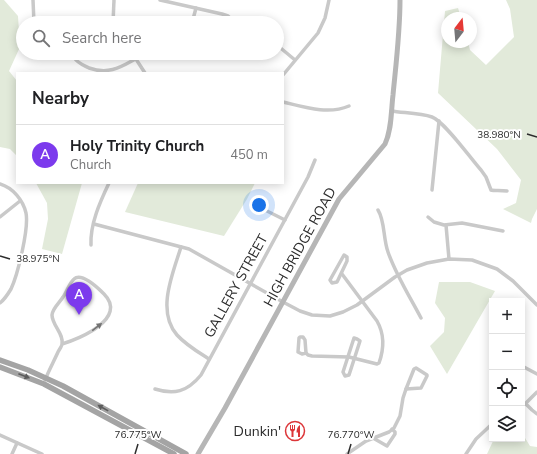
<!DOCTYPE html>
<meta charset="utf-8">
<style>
body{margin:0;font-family:"Nunito Sans",sans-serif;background:#f6f6f6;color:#202124}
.controls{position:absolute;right:12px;bottom:12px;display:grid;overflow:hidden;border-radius:0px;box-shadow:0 2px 10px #0003}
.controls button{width:36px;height:36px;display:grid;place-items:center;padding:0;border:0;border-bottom:1px solid #e0e0e0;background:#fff;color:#202124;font:20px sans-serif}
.compass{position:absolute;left:441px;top:12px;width:36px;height:36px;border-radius:50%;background:#fff;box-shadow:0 2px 10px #0003;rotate:16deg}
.you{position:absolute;left:259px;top:205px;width:14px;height:14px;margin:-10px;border:3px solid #fff;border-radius:50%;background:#1a73e8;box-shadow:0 0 0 6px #1a73e833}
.badge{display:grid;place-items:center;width:26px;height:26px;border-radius:50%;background:#7c3aed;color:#fff;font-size:13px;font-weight:700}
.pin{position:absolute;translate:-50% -33px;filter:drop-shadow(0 1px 2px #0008)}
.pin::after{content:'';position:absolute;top:21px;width:14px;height:12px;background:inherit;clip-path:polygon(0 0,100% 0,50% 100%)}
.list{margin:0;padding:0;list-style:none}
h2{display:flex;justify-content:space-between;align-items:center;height:52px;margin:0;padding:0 16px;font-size:17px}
h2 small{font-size:13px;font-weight:400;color:#757577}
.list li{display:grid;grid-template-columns:26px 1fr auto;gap:12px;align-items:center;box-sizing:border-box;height:60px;padding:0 16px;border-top:1px solid #e0e0e0}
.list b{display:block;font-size:15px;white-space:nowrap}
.list p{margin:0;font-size:13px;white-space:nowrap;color:#757577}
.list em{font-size:13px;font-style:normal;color:#757577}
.icon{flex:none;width:22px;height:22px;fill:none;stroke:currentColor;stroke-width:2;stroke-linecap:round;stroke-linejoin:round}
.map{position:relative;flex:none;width:537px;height:454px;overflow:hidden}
.search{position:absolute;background:#fff;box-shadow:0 2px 10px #0003;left:16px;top:16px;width:268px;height:44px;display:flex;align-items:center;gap:10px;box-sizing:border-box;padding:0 14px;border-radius:22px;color:#757577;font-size:15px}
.panel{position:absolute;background:#fff;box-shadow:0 2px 10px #0003;left:16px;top:72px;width:268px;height:112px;border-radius:0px}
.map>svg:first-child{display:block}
.green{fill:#e2eada}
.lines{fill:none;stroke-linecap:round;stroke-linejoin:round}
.street{stroke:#c9c9c9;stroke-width:3.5}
.secondary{stroke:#b6b6b6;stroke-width:5}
.primary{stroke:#a4a4a4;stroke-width:5.5}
.oneway{fill:#737373}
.oneway2{fill:#5c5c5c}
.ticks{fill:none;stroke:#2c2c2c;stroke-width:1.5}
.labels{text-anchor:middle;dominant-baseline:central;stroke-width:4;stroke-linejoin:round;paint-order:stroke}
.street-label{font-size:14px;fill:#2c2c2c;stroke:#fff}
.poi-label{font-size:14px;fill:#2c2c2c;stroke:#fff;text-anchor:end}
.ticks-label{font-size:10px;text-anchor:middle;fill:#2c2c2c;stroke:#fff;stroke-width:4;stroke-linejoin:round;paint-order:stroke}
</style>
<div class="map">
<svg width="537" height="454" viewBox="0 0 537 454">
<rect width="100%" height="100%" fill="#fff"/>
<g class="green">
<polygon points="0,0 4,0 18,16 20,47 9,71 17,81 17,156 10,149 0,147"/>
<polygon points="506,0 537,0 537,209 532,219 531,223 503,209 516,203 521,180 497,149 438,93 445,11 458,8 461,18 447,18 447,42 468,42 470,50 486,65 514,37 510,9"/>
<polygon points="36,183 82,183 62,254 42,249 48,219 47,203"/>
<polygon points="138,183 255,183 247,199 224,236 125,212"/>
<polygon points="439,282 470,282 495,291 447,374 430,346 444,332 445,318 435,303"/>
<polygon points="522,433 530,446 537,447 537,454 487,454 494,439 522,439"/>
</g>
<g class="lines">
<g class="street">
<polyline points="33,0 34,23"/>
<polyline points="160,0 222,14 228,16 232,20"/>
<polyline points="113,23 114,0"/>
<polyline points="192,23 196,8"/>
<polyline points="277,45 295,60"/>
<polyline points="34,53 35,57"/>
<polyline points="132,53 145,73"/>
<path d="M74,57C77,63 83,65 89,68C115,77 127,61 148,53"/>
<polyline points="283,75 318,33 325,18 329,0"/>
<path d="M283,102C304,107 328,115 349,106"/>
<path d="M391,111C404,113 420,113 432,117C445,122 471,159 481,170L486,177L491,190C494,191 501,190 507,191"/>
<path d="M0,184C13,188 23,200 26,213C29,228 18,274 11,289C8,294 5,299 0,303"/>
<polyline points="432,190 439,121"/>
<polyline points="258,208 265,210 285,220"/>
<path d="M378,210C385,221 383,238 388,252C396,275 410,297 421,318"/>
<polyline points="0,217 20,201"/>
<polyline points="428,217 434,222 444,225 462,223 503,231"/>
<polyline points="94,224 189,249 283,302 300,311 312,315 330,316 343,312 357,305 395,277 407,270 427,263 449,259 472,260 497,269 513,281 537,305"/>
<polyline points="446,225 449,259"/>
<path d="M91,245C90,224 100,202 109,183"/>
<path d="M181,247C173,273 156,311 177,335C186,345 198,352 209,359"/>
<polygon points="344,255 347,257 347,261 338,280 337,282 332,283 330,280"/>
<polygon points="300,337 303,337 305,340 306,353 302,354 298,352 299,338"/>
<polygon points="354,338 357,339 360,341 349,375 345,376 343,372"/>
<path d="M306,353L308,355L312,356L349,357L377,364L379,363C384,349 385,335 377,321L342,274"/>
<polyline points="522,366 537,374"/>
<polygon points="416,368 427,375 427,376 421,388 406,389 414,369"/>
<path d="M45,380C49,370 54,361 58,352C59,350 62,346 62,344C64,334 52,325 52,315C52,309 60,302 63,297C67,292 69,283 74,279C82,272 99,289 104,294C128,318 80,339 62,344"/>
<path d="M155,389C174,395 187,392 201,375L308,177L315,160"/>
<polyline points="526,404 532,410 537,414"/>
<polyline points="522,407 537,392"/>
<polyline points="0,435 42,454"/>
<polyline points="373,438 387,446 395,434 395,432 392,429"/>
<polyline points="12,454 17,443"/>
<polyline points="347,454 366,441 389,432 394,428 400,416 403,398 406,389"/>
<polyline points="466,454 476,439 492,424"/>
</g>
<path class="secondary" d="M198,454L225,408L339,199L385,144C392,129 391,111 393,95C396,64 400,32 400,0"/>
<g class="primary">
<polyline points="0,360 28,370 63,386 186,454"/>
<polyline points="0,367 44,384 174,454"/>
</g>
</g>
<defs><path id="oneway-solid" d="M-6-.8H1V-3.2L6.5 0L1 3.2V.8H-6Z"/></defs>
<use class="oneway" href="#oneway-solid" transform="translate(97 327) rotate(-37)"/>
<g class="oneway2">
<use href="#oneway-solid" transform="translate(24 376) rotate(21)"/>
<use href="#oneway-solid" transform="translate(103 408) rotate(-151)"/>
</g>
<path class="ticks" d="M527,134L537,137M0,256L10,259M135,454L138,444M348,454L351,444"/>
<defs>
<symbol id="restaurant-ring" viewBox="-11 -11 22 22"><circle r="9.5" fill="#fff" stroke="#dc3639" stroke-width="1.5"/><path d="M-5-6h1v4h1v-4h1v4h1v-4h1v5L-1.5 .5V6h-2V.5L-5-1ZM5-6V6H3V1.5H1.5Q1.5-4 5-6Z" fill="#dc3639"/></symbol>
</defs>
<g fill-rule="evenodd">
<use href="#restaurant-ring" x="284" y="420" width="22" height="22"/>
</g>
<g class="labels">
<g class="street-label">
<text transform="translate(300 247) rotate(-61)">HIGH BRIDGE ROAD</text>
<text transform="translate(236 286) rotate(-61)">GALLERY STREET</text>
</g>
<g class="poi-label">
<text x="281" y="431">Dunkin'</text>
</g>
</g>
<g class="ticks-label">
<text x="499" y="138">38.980°N</text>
<text x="38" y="262">38.975°N</text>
<text x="138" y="438">76.775°W</text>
<text x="351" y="438">76.770°W</text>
</g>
</svg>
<div class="controls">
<button>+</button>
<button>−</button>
<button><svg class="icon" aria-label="locate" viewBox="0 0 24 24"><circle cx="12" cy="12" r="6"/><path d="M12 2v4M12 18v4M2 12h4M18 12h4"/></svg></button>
<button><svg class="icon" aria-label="layers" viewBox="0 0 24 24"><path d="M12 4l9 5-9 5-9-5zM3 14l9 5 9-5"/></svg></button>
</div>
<svg class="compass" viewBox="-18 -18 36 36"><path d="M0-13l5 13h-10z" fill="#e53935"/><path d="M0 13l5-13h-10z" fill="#757577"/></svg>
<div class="you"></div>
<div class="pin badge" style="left:79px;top:315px">A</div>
<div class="search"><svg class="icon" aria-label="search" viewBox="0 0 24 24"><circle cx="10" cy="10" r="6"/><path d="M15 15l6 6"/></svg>Search here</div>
<section class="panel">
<h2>Nearby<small></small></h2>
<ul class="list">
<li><span class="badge">A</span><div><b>Holy Trinity Church</b><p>Church</p></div><em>450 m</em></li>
</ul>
</section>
</div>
